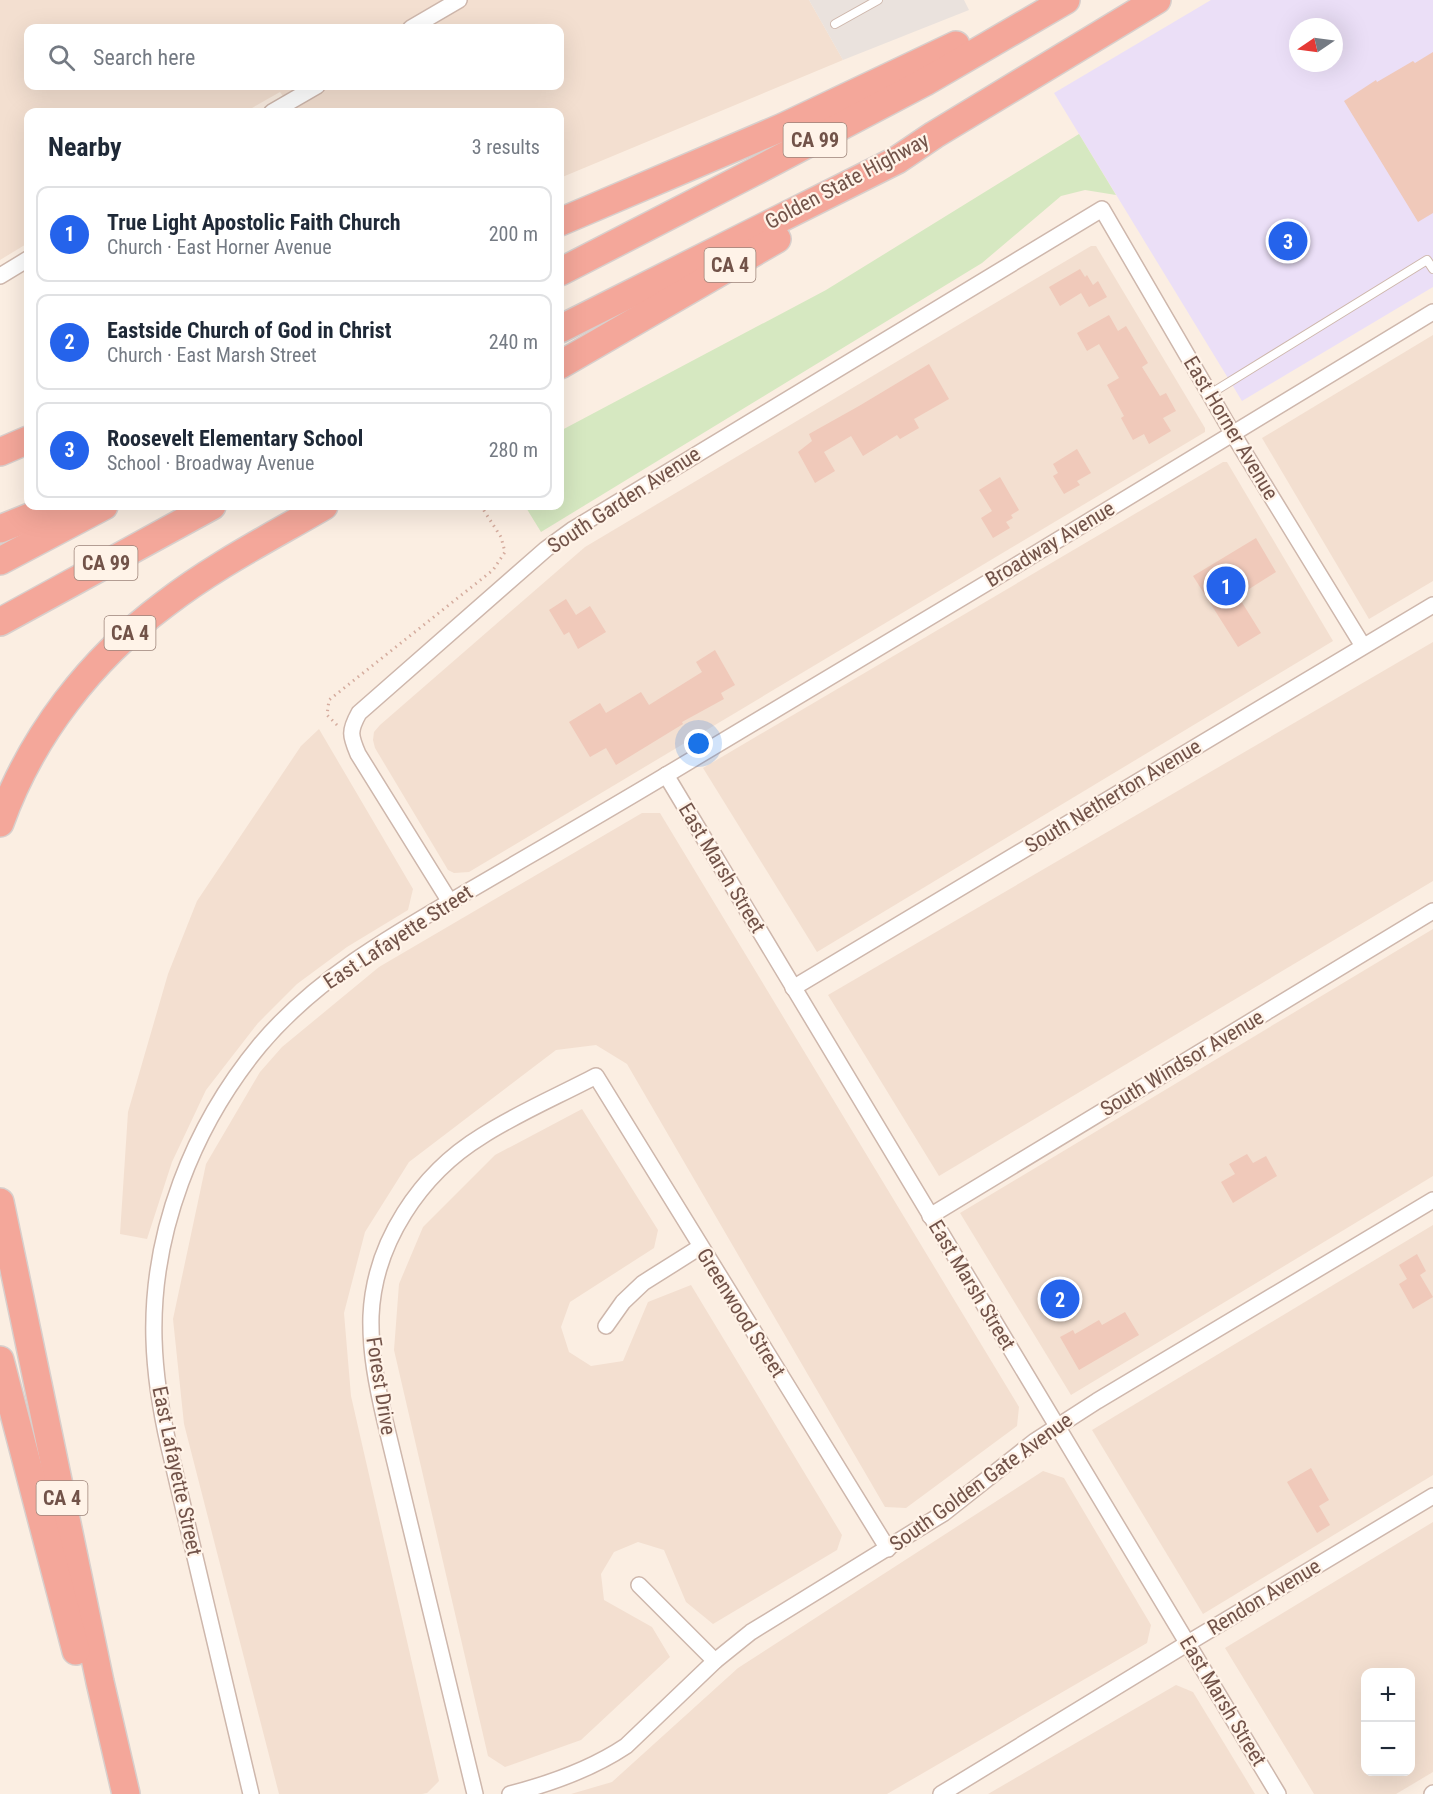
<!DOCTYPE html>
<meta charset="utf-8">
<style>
body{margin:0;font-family:"Roboto Condensed",sans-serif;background:#f6f6f7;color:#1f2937}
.controls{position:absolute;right:18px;bottom:18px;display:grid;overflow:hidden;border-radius:12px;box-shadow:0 6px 24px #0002}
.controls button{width:54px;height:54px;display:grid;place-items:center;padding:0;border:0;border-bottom:2px solid #e0e1e3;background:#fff;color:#1f2937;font:30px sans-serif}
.compass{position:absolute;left:1289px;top:18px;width:54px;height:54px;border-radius:50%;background:#fff;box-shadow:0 6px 24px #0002;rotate:257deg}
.you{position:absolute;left:699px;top:744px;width:21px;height:21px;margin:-15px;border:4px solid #fff;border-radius:50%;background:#1a73e8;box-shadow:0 0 0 9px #1a73e833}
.badge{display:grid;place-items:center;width:39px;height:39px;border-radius:50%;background:#2563eb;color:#fff;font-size:20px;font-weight:700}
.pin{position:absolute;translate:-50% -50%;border:3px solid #fff;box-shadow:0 2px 6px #0006}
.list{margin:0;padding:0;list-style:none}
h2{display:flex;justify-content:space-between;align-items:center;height:78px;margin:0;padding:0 24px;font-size:26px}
h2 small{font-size:20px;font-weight:400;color:#747a83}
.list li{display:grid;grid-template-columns:39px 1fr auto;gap:18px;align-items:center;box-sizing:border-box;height:96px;margin:0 12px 12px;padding:0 12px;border:2px solid #e0e1e3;border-radius:12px}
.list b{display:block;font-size:22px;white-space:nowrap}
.list p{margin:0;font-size:20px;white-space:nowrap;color:#747a83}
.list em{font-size:20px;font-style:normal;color:#747a83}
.icon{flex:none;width:33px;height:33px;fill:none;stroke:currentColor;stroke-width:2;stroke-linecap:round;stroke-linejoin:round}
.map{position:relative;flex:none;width:1433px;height:1794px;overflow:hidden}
.search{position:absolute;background:#fff;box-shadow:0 6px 24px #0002;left:24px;top:24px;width:540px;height:66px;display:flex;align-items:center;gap:15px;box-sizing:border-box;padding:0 21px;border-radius:12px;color:#747a83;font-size:22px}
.panel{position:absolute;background:#fff;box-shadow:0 6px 24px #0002;left:24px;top:108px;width:540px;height:402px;border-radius:12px}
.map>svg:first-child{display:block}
.residential{fill:#f3dfd0;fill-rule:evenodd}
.industrial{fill:#eae2dd}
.education{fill:#ebdff7;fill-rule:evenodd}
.green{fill:#d6e8c1}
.building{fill:#f0c9ba}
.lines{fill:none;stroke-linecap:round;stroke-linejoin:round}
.lane-casing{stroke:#ceb7ac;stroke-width:10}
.street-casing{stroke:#ceb7ac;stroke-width:18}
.highway-casing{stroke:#d8cfcc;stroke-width:30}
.path{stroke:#d5ac9e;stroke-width:3;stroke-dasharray:1.5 4.5;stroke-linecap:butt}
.lane{stroke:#fff;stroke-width:8}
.street{stroke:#fff;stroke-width:15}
.highway{stroke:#f4a79a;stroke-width:27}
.labels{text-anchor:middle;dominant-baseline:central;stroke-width:4.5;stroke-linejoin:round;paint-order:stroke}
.shield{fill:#fff3e8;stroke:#9c8379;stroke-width:1.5}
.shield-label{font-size:20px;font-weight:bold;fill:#725349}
.street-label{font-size:21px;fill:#725349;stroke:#fff3e8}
</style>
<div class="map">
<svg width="1433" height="1794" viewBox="0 0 1433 1794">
<rect width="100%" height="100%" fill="#fbeee2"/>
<g class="residential">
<path d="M0,0H809L843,60L560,178V112H294L280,92L245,112H28V243L0,260ZM28,28H560V86H28Z"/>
<polygon points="1091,246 1096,246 1205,428 1205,432 469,872 454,873 448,870 375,748 373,740 374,732 380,725 585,547"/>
<polygon points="1433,335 1433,581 1369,619 1262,438"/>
<polygon points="1223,462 1227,462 1333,641 817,952 703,768"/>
<polygon points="1433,642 1433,881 939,1176 828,995"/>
<polygon points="319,729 413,889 408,910 347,947 297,984 258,1023 206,1090 172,1162 147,1239 120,1234 128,1112 168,974 197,901 301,746"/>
<polygon points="642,813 660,813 1019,1407 1017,1426 906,1508 885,1507 627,1064 596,1045 556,1050 409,1162 365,1232 344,1313 351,1396 439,1781 427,1793 422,1794 279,1794 184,1424 173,1319 206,1164 260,1072 282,1047 379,967"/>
<polygon points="1433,929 1433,1176 1071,1395 960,1213"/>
<polygon points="582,1109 658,1230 654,1248 570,1302 561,1327 569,1352 591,1366 623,1361 648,1302 691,1285 842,1535 837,1550 713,1624 686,1602 664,1550 638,1542 614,1552 601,1574 604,1600 652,1627 670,1657 581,1740 505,1767 488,1756 394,1350 399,1284 423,1227 495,1155"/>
<polygon points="1433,1225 1433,1475 1203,1614 1092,1430"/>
<polygon points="1043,1471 1064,1478 1151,1625 1147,1643 887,1794 571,1794 612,1782 738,1668"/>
<path d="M1433,1522V1772L1396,1794H1314L1225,1648ZM1366,1672H1410V1772H1366Z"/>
<polygon points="1176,1685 1193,1692 1255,1794 988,1794"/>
</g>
<polygon class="industrial" points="809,0 964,0 969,10 843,60"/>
<path class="education" d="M1211,0H1433V287L1242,401L1054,93ZM1298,27H1334V63H1298Z"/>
<polygon class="green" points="1079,134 1116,195 1085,190 1061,196 982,263 541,532 525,506 560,506 560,431 826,290"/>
<g class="building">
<polygon points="1433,52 1433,213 1418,222 1344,101 1376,80 1377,82 1413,61 1415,63"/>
<polygon points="1080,269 1085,277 1087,275 1093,285 1098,281 1107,297 1089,307 1081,293 1060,306 1049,287"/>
<polygon points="1109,315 1118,331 1126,326 1148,363 1142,367 1160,396 1166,393 1176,411 1163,418 1171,431 1149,444 1144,434 1133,440 1121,418 1124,416 1107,385 1119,378 1099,344 1087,351 1077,333"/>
<polygon points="929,364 949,399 914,419 919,428 900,439 897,435 863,456 851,436 824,452 835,471 815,483 798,452 812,441 809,434 859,406"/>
<polygon points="1077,449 1091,473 1077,481 1080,485 1064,494 1053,476 1058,473 1053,464"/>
<polygon points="1000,477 1019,510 1011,515 1013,518 1006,522 1010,528 993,538 981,518 992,511 979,490"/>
<polygon points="1256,538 1276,572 1238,596 1261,633 1238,647 1193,576"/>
<polygon points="566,599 576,615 590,606 606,632 578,649 569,632 564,635 549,610"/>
<polygon points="715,650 735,685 721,693 724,699 682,722 683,724 616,765 606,748 590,757 569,722 600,703 606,713 641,692 649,705 702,672 696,662"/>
<polygon points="1247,1154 1253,1163 1266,1156 1277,1176 1233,1203 1221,1182 1235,1174 1229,1164"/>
<polygon points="1417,1254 1426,1271 1420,1275 1433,1297 1413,1309 1399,1284 1407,1279 1399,1265"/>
<polygon points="1125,1312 1139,1335 1079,1370 1060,1337 1073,1330 1075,1334 1099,1320 1102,1325"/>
<polygon points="1311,1468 1329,1500 1319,1506 1330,1525 1317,1533 1287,1482"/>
</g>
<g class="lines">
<defs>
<g id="lane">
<polyline points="835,24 878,0"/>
<polyline points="1210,394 1427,260 1433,269"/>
</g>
<g id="street">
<polyline points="411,28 459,0"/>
<polyline points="272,112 317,86"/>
<polyline points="0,276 28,259"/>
<polyline points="666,775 1278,1794"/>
<path d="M450,902L358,754C350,735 349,731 359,713L546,549L572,530L1102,209L1233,434L1363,646"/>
<polyline points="793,988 1433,605"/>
<polyline points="930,1216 1433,911"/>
<polyline points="606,1326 623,1302 643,1283 700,1247"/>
<polyline points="639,1585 715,1661"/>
<path d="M251,1794L169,1447C161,1412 155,1376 154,1339C151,1233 193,1126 260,1045C317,977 396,933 472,889C537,851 603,813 668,774C924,622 1179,467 1433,312"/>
<path d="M475,1794L385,1421C377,1386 370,1352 371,1316C374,1243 420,1174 482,1136C518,1113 558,1096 596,1076L888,1549"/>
<path d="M510,1794C549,1784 593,1768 626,1746L715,1661L751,1632L944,1513L1035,1441L1097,1401L1433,1200"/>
<polyline points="941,1794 1188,1643 1433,1496"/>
<polyline points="1432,1794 1433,1793"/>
</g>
<g id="highway">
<polyline points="560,222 783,127 956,45"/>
<polyline points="560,272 752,173 925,82 1066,0"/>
<polyline points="560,329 897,160 934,135 1157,0"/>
<polyline points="560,365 777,239"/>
<polyline points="0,452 28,440"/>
<polyline points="0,529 57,506"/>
<polyline points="0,561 104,506"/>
<polyline points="0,622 212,506"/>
<path d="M0,823C31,736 91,659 165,604C214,566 271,537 324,506"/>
<polyline points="0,1202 100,1682 126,1794"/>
<polyline points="0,1360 76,1651"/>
</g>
</defs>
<use href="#lane" class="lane-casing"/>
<use href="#street" class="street-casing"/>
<use href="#highway" class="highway-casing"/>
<polyline class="path" points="337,725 327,715 329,700 493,570 505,552 501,537 481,506"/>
<use href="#lane" class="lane"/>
<use href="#street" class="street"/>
<use href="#highway" class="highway"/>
</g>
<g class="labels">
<g class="shield">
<rect x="783.5" y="123" width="63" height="34" rx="4.5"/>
<rect x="704.5" y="248" width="51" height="34" rx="4.5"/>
<rect x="74.5" y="546" width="63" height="34" rx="4.5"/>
<rect x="104.5" y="616" width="51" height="34" rx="4.5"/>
<rect x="36.5" y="1481" width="51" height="34" rx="4.5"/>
</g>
<g class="shield-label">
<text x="815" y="140">CA 99</text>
<text x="730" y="265">CA 4</text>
<text x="106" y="563">CA 99</text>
<text x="130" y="633">CA 4</text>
<text x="62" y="1498">CA 4</text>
</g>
<g class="street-label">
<text transform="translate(847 181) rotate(-28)">Golden State Highway</text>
<text transform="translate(1231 428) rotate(59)">East Horner Avenue</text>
<text transform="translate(624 500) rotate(-33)">South Garden Avenue</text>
<text transform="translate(1050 544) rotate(-31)">Broadway Avenue</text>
<text transform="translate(1113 796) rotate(-31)">South Netherton Avenue</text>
<text transform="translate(722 868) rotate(59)">East Marsh Street</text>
<text transform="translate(398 937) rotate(-33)">East Lafayette Street</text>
<text transform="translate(1182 1063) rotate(-31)">South Windsor Avenue</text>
<text transform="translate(972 1285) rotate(59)">East Marsh Street</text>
<text transform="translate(741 1313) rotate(58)">Greenwood Street</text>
<text transform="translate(381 1386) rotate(81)">Forest Drive</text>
<text transform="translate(177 1471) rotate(78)">East Lafayette Street</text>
<text transform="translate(981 1482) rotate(-36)">South Golden Gate Avenue</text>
<text transform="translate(1264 1597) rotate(-31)">Rendon Avenue</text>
<text transform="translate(1223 1701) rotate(59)">East Marsh Street</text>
</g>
</g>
</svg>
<div class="controls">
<button>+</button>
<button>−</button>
</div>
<svg class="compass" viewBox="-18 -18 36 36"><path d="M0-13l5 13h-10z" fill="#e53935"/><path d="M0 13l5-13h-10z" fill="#747a83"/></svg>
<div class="you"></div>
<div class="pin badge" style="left:1226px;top:586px">1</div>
<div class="pin badge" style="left:1060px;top:1299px">2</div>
<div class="pin badge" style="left:1288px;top:241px">3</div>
<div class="search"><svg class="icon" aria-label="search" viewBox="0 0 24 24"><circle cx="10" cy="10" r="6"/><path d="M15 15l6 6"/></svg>Search here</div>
<section class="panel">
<h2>Nearby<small>3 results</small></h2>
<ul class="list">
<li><span class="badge">1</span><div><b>True Light Apostolic Faith Church</b><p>Church · East Horner Avenue</p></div><em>200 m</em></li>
<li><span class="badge">2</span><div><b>Eastside Church of God in Christ</b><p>Church · East Marsh Street</p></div><em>240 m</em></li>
<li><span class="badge">3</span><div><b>Roosevelt Elementary School</b><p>School · Broadway Avenue</p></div><em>280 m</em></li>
</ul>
</section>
</div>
